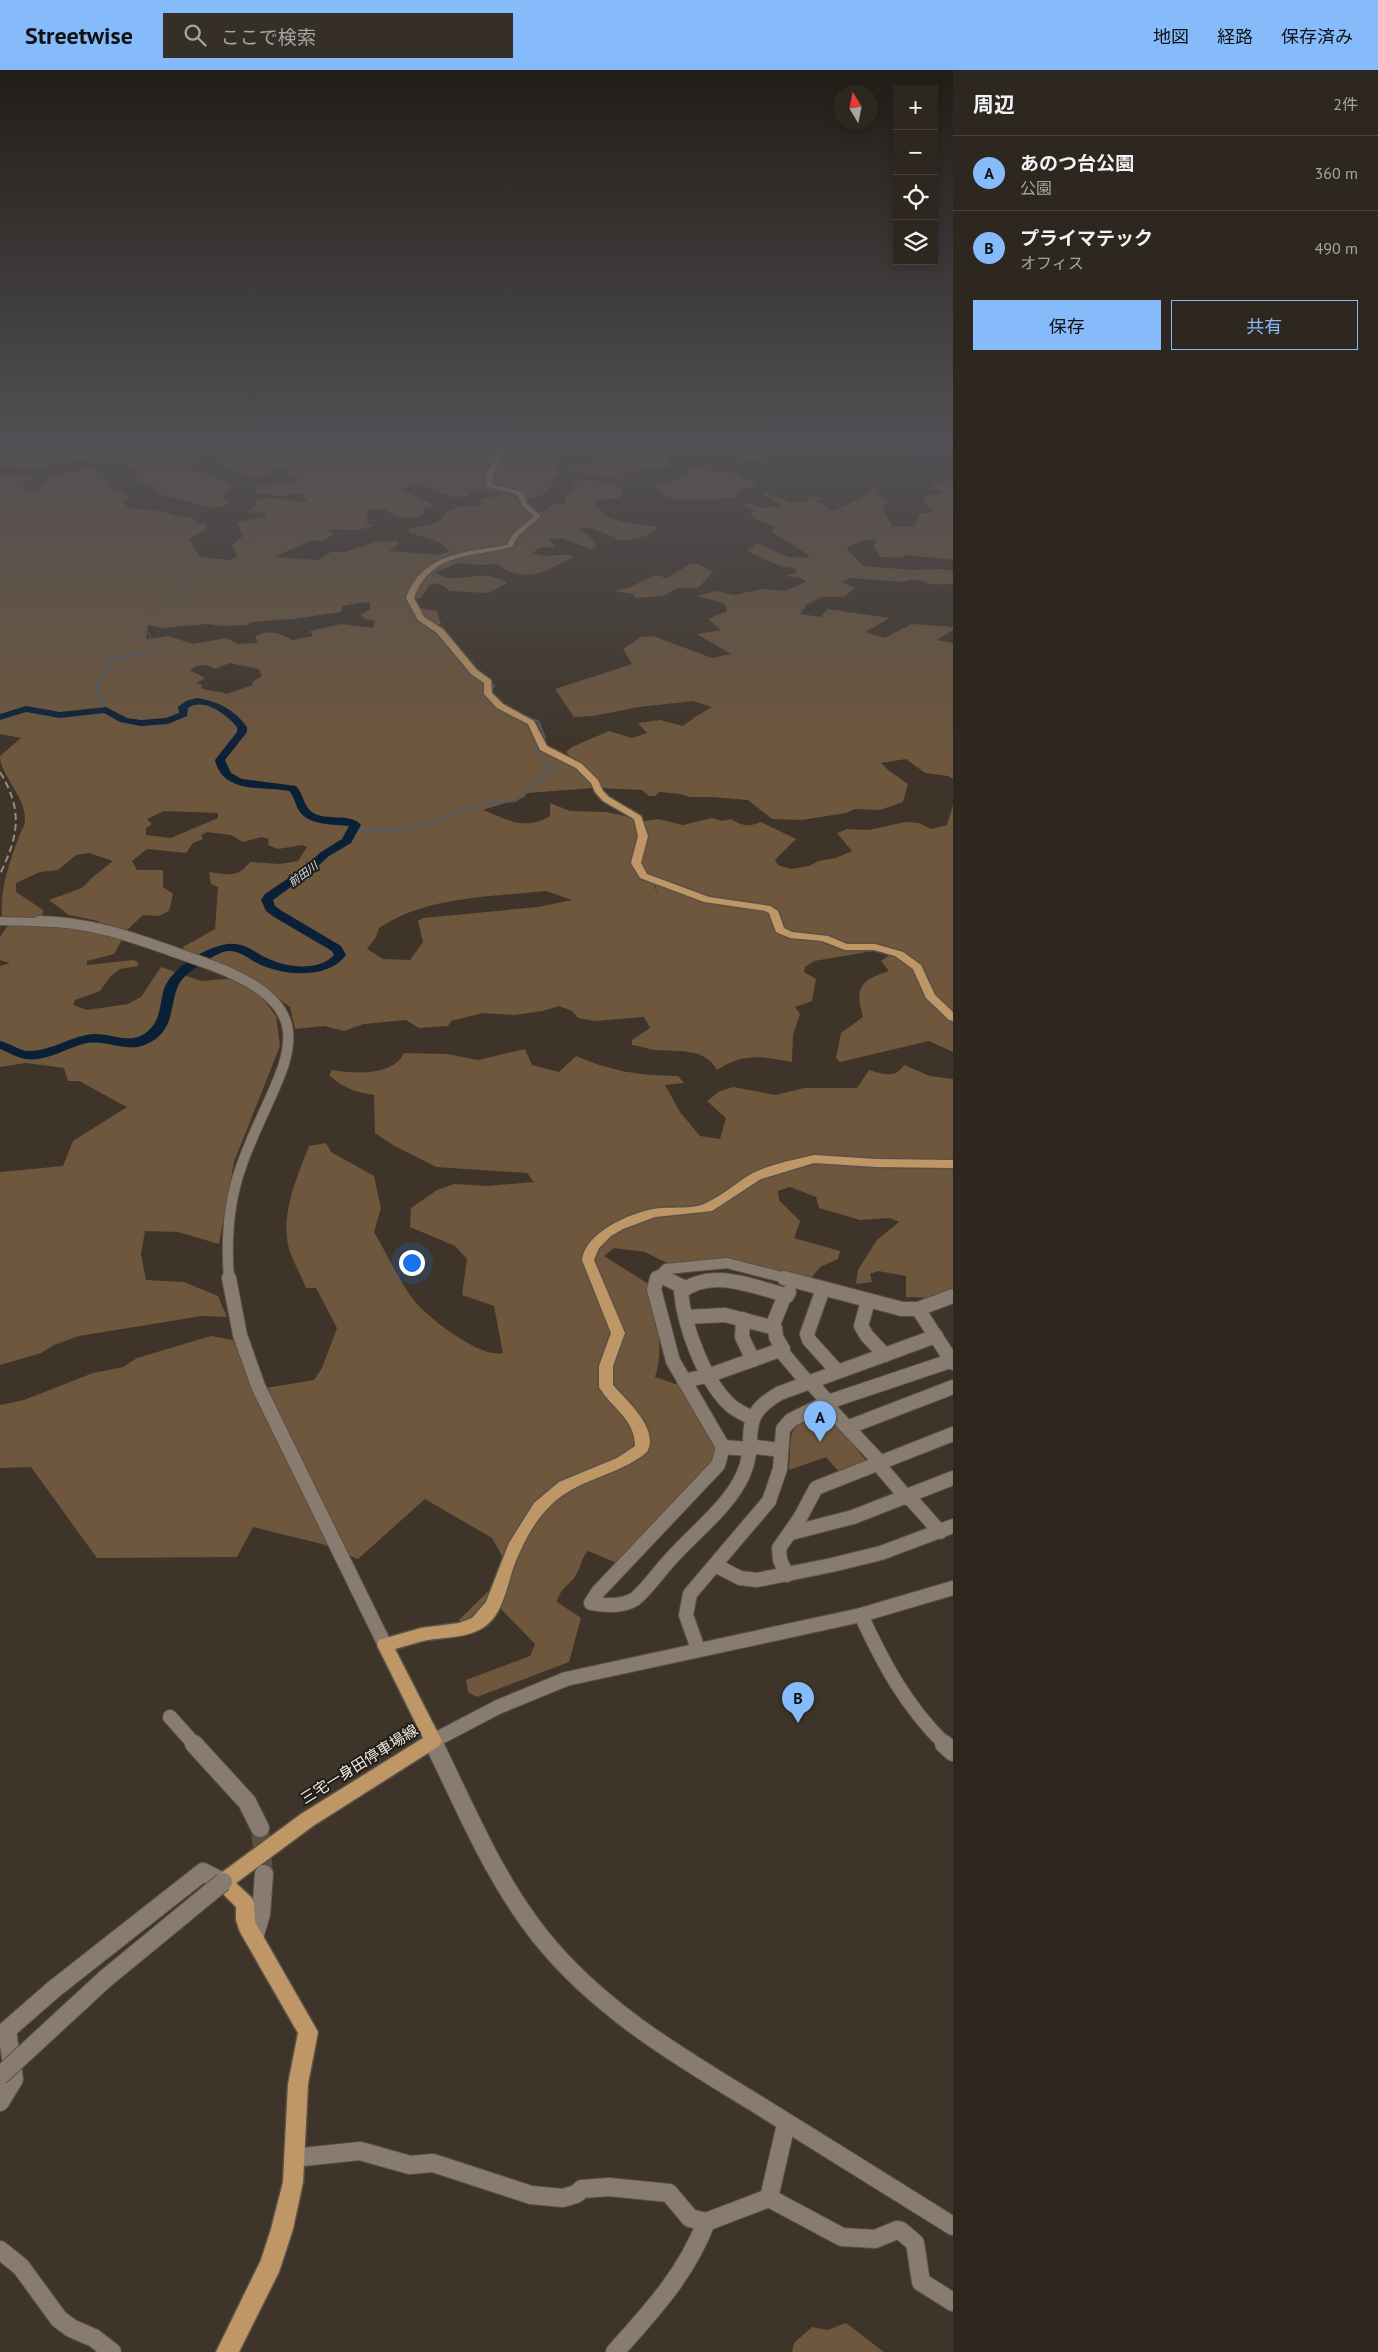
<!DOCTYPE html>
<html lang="ja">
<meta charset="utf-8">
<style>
body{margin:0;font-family:"PT Sans","Noto Sans JP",sans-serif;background:#362f28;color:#f1f3f6}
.controls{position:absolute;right:15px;top:15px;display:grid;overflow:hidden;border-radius:0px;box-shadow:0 2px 12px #0003}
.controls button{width:45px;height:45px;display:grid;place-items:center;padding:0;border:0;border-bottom:1px solid #49443d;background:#2e271f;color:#f1f3f6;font:25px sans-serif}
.compass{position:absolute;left:833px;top:15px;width:45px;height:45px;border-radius:50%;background:#2e271f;box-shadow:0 2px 12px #0003;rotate:350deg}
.you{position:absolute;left:411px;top:1192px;width:18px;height:18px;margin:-12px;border:4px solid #fff;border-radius:50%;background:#1a73e8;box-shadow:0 0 0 8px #1a73e833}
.badge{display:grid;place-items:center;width:32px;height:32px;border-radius:50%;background:#85bbfb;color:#111;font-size:16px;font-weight:700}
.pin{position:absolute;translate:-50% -41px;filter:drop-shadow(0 1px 2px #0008)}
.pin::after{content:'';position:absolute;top:26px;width:18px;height:15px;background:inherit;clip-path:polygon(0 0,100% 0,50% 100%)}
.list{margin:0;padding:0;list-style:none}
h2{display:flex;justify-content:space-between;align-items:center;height:65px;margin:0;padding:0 20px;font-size:21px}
h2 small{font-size:16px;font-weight:400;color:#a7a5a4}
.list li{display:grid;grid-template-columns:32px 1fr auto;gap:15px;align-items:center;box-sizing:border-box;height:75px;padding:0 20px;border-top:1px solid #49443d}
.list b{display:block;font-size:19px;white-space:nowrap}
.list p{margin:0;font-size:16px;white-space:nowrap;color:#a7a5a4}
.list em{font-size:16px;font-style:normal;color:#a7a5a4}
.actions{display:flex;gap:10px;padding:15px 20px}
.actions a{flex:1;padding:11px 0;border:1px solid #85bbfb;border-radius:0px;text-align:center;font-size:18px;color:#85bbfb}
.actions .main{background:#85bbfb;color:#111}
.icon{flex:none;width:28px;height:28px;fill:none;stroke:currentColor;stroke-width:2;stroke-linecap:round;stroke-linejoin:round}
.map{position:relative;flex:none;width:953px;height:2282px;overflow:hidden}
header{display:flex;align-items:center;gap:30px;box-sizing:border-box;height:70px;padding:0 25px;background:#85bbfb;color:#111}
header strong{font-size:24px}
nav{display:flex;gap:28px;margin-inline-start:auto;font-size:18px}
.search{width:350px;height:45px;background:#362f28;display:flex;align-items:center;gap:12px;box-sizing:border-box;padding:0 18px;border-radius:0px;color:#a7a5a4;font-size:19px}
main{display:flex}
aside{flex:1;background:#2e271f}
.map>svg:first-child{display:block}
.green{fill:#6e573d;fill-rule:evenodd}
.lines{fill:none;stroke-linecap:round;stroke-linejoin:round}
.stream-far1{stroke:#4f5c6a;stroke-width:1}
.stream{stroke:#4f5c6a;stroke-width:2}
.river{fill:#0a2037;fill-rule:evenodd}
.minor-tunnel{stroke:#594f45;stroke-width:18;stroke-dasharray:18 9;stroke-linecap:butt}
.minor-far3-casing{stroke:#5a5147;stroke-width:10}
.minor-far2-casing{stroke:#5a5147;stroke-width:12}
.minor-far1-casing{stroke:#5a5147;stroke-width:16}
.minor-casing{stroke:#5a5147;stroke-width:20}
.major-casing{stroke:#5a5147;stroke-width:3}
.highway-casing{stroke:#5a5147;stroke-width:3}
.minor-far3{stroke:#877c6f;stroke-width:8}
.minor-far2{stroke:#877c6f;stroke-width:10}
.minor-far1{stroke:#877c6f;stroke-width:14}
.minor{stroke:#877c6f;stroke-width:18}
.major{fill:#bf9666;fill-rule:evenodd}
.highway{fill:#e4a860;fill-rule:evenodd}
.rail{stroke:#968e85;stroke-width:2;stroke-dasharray:7 4;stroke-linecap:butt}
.minor-bridge-casing{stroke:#5a5147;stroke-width:20;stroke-linecap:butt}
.minor-bridge{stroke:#877c6f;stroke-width:18}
.labels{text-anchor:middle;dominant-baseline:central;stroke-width:4;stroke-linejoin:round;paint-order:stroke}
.far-water-label{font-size:11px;font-style:italic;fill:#d3e4f8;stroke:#211d18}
.near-street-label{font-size:15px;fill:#efe9e2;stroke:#211d18}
</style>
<header>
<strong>Streetwise</strong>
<div class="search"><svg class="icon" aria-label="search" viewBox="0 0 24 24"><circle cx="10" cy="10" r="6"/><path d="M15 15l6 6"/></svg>ここで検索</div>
<nav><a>地図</a><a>経路</a><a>保存済み</a></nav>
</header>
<main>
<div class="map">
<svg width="953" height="2282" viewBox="0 0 953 2282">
<rect width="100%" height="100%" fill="#3e3429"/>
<g class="green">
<path d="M0,370H150L155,372L145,376L155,378L165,377L196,385L192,391L188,392L190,399L207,404L231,415L224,428L229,433C213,443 204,435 188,431C177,428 167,427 157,423L156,417L140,412L133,399L114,390L97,387L42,397L0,396Z"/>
<path d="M259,370H478H456L451,374L459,380L497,377L499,386L504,387L507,392L519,391L521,388H527L544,393L561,391L556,401L564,403C544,412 557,424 526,430L528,434L523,435L533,442L547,441C552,432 557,434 566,433L565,426L580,409L613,413L622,419L620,428L593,431L606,447L627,453L659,457C646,468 634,470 616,470L618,468C603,464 593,455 578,458L595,471L594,474L597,476L592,479L561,468L548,470L554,475L553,477L539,478L533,483C547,490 561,481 574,487C562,492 547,502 534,504C524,506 504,503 498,494L483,495L458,493L435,502C457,518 480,495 507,513L488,523L450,521L438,513L429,515L421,528L409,530L412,537L437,541L441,554L432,557L487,616L486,625C497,639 514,642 527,654C534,660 532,671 538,678C555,694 585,691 593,718L528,723L515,730L483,740C509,750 524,761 550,746V733L570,741L606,742L634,748L639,761V805L654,814L658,827L655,814L640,796L646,766L644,751L658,749L683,755L712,748L722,751L731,749C741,756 750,757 761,752L796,769L775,790L778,795L791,799L809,796L819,791L836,788L852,781L837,763L847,759L869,760L905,752L919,753L931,759L947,755L953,735V982L929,971L840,992L836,988L841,963L863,947C854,917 861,910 889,901L881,891L891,884L879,880L814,891L805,897L804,902L816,909L812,931L795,937L800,944L793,965L792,992C763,986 743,983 717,1000C704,977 678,982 655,980C648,979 640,976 632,975V970L650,958L644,947L595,951L578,948L572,941L559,936L543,941L514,945L483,943L451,951L448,956L419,958L406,950L364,954L344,961L324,956L295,959L290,937L249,907L185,883L183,877L215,859L218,817L211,814L209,802C227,804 237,809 250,792L280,794L298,791L307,777L302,775L278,779L268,775L269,769L261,767L243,772L231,765L207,762L201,765L203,769L193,773L186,783L147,779L132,791L137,800H163V817L173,824L169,841L159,846L143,845L127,860L100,853L98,851L69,845L49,830L82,818L94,806L113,791L89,783L76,785L58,800L40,802L16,813V822L43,840L42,848L2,847C0,819 9,794 18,769C20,763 25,756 25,750C26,727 0,705 0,686L21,668L0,664V406L34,405L22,415L25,419L35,421L51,406L88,398L97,399L110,414L107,418L124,423L130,428L121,431L129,438L163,441L175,446L193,448L196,453L206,454L207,459L189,469L200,487L231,490L237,487L232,475L243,466L237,452L266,447V443L246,442L255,436L256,430L268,428L308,432L302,424L275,426L257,423L256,420L260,415L296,413L299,409L288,407L284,404L292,400L277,397L270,400L269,404L252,407L219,396L217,391L231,387L229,382L218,381L219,378L232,374H261ZM409,416L427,417L455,428L467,426L474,421L499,423L500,425L480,430L484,435L458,437L445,443L441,450L431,455L411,458L408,462L437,471L450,481L439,485L389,481L399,473L397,471L376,472L345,482H331L319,490L274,487L310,471L324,470L333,464L327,460C342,457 359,464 373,455L366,453L368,450L366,440L384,439C396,447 411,452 424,443L423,439L430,438L434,435L406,422L405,418ZM363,532L370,533V539L360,545L366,549L375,551L373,558L341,554L310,561L313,566L292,570C278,562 269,560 255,566L258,573L238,574L226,568L193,574L168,566L146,569L148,555L162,558L207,554L223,556L246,555L252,552L293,549L341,542L343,536ZM230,593L259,599L262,606L252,612L253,615L227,624C216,620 210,622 201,618L202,615L197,613L205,608L190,600L196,596L207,595L215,599ZM164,741L218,743V748L171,768L146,765V758L152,754L147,749ZM546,821L572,830L538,837L423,848L418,851L423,872L410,890L383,889L367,879L376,867L379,858C427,826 490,827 546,821Z"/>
<path d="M529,370H587L558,382L563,385C547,393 528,387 522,371Z"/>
<polygon points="629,370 654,371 658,374 684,378 677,380 678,383 666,387 668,394 672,396 637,400 621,407 638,413 569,400 568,397 572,394 594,394 601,392 597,388 603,385 618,371"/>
<path d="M715,370H761L770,377L761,391C747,392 719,382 707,375V372Z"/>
<path d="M694,398L720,402L741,403L740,407L748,408L755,413L752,417L741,420L735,428C721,429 678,432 667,427C661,424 657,417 652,413L674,411L681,405L687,403L689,399Z"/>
<path d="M953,410V490L906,485L902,488L881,487L874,478L876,470L868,469L846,478L863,496L912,500L941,499L953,501V513C946,514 939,515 932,514C921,512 915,507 904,512L849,508L841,512L855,518L844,527H822L807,534L800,544L821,547L827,539L890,548L865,562L884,568L912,554L953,557V560L937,570L953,573V709L948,706L925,703L906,689L881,693L888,700L908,714L903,732L880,740L855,739L846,743L802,750L772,749L748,730L711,727H690L681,724L659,722L655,726H649L642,720L600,718L566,682L572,677L609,661L632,668L647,663L638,653L660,650L683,656L695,647L712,637L693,631L639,637L593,646L574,647L555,619L632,594L623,579L641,567L653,566L712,588L731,584L697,564L721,560L708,549L727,541L725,534L698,526L717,521L734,525L762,519L785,521L806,512L801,508L785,506L798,502L794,498L780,496L747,481L757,473L788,487L808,488L809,485L772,462L776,457L755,449L750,444L755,441L744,435L748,433L761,438L783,436L763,425L767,423L791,433L808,431L810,426L824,428L816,431L832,441L861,429L875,416L878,426L889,432L882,438L892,456L914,457L920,444L935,442L923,432L925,426L944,423L931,416L934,413Z"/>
<polygon points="690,494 698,494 713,502 698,518 677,518 663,526 635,528 633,524 613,521 628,518 655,505 667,508"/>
<path d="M9,854C49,855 86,853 122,870L114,884L87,891V895L134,890L138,892V896L120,899L110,907L100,921L75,930L73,935L87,940L128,934L141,927L161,897L201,911L237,908L260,925L276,946L280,976L234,1092L219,1174L178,1162L145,1161L141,1184L146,1210L184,1212L218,1226L227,1247L202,1246L79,1266L54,1275L41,1283L0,1295V1102L63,1096L73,1071L127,1037L79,1011H68L64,998L26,993L0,997V896L10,893L0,890V867Z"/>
<path d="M525,979L532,995L559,1002L576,986C614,1002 637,1005 678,1006L684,1013L665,1015L680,1042L700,1066L720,1069L726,1048L707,1031L720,1021L733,1017L776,1025L804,1018H857L869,1000C883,1004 895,1009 904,995L930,1006L953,1009V1222L932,1228L906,1227V1206L878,1201L870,1204L872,1212L856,1214L858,1200L877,1170L899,1152L890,1148L860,1150L819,1138L816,1127L790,1117L778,1121L779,1130L800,1151L794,1168L840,1181L838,1189L820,1197L809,1211L733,1192L671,1195L645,1182L614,1178L604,1186L650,1215C656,1244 665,1278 655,1307L684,1317L720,1379L716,1393L617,1493L588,1481C581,1488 582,1495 577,1503C571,1516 562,1514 557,1532L581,1548L569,1592L477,1627L468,1622L466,1610L530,1586L535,1574L497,1535L484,1537L463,1553L459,1550L510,1500L492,1468L425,1429L358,1489L322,1474L253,1457L237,1487L97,1488L31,1397L0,1398V1335L24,1330L93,1303L123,1297L137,1288L211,1266L233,1270L254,1320L314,1310L322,1298L337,1258L316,1218H306C301,1205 293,1192 289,1179C280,1145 297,1107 309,1076L326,1073L331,1082L374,1106L381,1138L374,1162C387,1184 398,1209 413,1229C426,1247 481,1289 503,1283L494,1236L462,1225L467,1189L455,1176L410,1157L411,1138L437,1120L454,1114L487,1116L534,1112L527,1103L436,1097L393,1075L375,1063L374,1025C355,1022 343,1018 329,1005L332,1000C355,1004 393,1006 404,983L447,984L478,990Z"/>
<path d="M826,1342L868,1393L840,1403L826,1387L789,1400C793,1360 783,1357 826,1342Z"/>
<polygon points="846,2253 884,2282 792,2282 794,2273 812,2257 828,2260"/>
</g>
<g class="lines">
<polyline class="stream-far1" points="153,580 150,564 140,558 135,548 188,529 186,513 199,500 195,494 196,487"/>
<g class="stream">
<polyline points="491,623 494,615"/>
<path d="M106,640L107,638C92,619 95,616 110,598L106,594V590L153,582L152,578"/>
<path d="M353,761L407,760L483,734L515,731L524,726L528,718L543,707L547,701L556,699C541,692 538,688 536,672L545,668L538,651L523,646"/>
</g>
<g class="river">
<polygon points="650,370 712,370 708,372 653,372"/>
<polygon points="870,370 889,370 889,372 917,382 953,383 953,387 916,386 886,376 886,373 873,372"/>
<path d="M197,628C218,631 235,640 247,657V662L225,690L231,703L242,709L296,716C303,723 304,737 312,742C326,752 350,742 361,755L351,773L329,786L310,803L273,830L275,836L282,841L341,876L346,885C329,909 286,906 261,895C249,890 238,877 223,882C211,886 182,905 178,916C169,938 175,961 147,974C126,984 105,968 83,974C65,979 45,992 25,989C16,987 8,982 0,979V971C10,973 19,981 29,981C52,981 72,965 95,964C116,964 134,977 151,958C161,947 160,932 164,919C170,901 198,882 216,877C222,875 228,873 235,874C248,875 257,884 269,889C287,898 320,901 334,885L332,881L274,847L266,841L261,830L265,824L302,799L321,782L342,769L349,756C334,754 310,756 300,742C295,736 295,727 289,721C261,716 223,724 215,690L237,662V657C227,645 204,627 188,638L187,646L168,654L141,656L120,652L104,643L60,648L26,642L0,650V644L26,636L60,642L106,637L127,648L141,650L166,648L179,643L178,637L186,631Z"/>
</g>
<polyline class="minor-tunnel" points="260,1758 264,1804"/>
<defs>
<polyline id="minor-far3" points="0,851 64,853"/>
<g id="minor-far2">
<path d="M39,851C102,853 142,871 200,891C345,941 276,996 241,1097C228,1133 226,1172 229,1209"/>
<polyline points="659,1205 667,1209"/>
<polyline points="657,1209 666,1199 727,1193 789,1209"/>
</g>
<g id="minor-far1">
<polyline points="229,1208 240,1265 258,1316 385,1575"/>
<path d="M657,1208L654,1219L673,1291L723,1377L718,1395L598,1522L591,1533C606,1536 622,1537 635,1529C648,1518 657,1504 668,1492C691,1465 729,1437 743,1405C760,1367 734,1349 780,1323L936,1266"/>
<polyline points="665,1208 685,1218"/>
<polyline points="784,1208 902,1239 918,1239 953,1226"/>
<polyline points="823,1219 807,1264 809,1270 837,1301"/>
<polyline points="868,1231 861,1256 867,1266 885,1285"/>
<polyline points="918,1239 953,1293"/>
<polyline points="687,1247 725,1245 775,1258 776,1267 783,1279 780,1280 808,1313"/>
<polyline points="743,1249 742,1267 753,1290"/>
<polyline points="772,1257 785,1225 787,1226 789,1222"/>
<polyline points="684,1311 710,1305 780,1280"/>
<polyline points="810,1312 828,1332"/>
<polyline points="825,1334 880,1392"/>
<path d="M752,1348C744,1344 735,1340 729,1334C704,1310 684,1256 681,1222C711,1198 752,1216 785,1225"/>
<polyline points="849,1357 953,1317"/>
<polyline points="748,1376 781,1380"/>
<polyline points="723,1377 748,1379"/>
<polyline points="877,1393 907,1428"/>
<polyline points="909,1427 940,1462"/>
<polyline points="791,1463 853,1447 953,1408"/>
<polyline points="715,1495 740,1508 757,1510 832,1495 881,1483 953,1456"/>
<polyline points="787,1505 780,1490 779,1478 800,1448 816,1418 953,1364"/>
<path d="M861,1545C883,1593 907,1638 946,1675"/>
<polyline points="698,1579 686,1545 690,1524 769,1431 780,1399 783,1359 791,1350 828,1332 953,1290"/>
<polyline points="170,1647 195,1675"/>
<polyline points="435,1675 433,1671 498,1637 566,1609 861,1545 953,1518"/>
</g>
<g id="minor">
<polyline points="194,1674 247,1732 260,1758"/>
<path d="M434,1674C466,1739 494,1808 540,1866C598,1939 678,1986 757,2034C822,2075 888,2115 953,2156"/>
<polyline points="944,1674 953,1682"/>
<polyline points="254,1868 261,1844 264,1804"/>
<polyline points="0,2032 14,2009 7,1960 54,1919 203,1802 223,1812"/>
<polyline points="293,2088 360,2081 410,2095 433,2093 531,2125 563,2128 576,2124 582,2119 609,2117 669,2123 690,2148 706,2152"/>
<polyline points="769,2128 786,2054"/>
<polyline points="0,2180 21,2197 59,2249 71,2258 94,2268 112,2282"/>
<path d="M615,2282C651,2242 687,2203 706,2152L769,2128L842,2167L875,2169L897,2160L901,2161L915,2173L921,2212L953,2232"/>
</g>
<g id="major">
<path d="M497,370H503L504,385L493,404L492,415L521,422L525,426L527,434L541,446L518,466L512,477C473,487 431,482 414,528L424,547L443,559L477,600L491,610L492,623L503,634L534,651L547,676L582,694L598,710L603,721L609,727L641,746L648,766L641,793L647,804L709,827L770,836L778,841L784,858L792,862L828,866L847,874H875L903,882L921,895L935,925L953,942V951L949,950L926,928L913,899L895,886L874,880H845L822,871L790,868L776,862L769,843L765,841L704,832L640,808L631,793L638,766L634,749L603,731L595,722L591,713L576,698L540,680L528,654L497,638L484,624V613L471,604L437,563L418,550L406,528C424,481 466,483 507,475L513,464L534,446L523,437L517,424L486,416L487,404L498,385Z"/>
<path d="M814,1085L877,1089L953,1090V1098L877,1097L814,1093L761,1109L712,1141L655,1147L623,1159L611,1166L599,1178L594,1190L625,1263L613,1296V1315C626,1330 660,1359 647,1382C619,1406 578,1408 551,1435C534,1451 524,1472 515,1493C507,1514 504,1544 484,1557C468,1568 446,1567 428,1570C417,1572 406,1576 395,1579L442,1671L439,1676L313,1756L236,1813L252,1828L254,1834L255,1852L318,1962L308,2014L303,2112L293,2159L279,2202L239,2282H216L261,2190L271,2159L283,2112L288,2014L298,1963L240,1862L236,1850V1837L217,1818L214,1812L217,1806L301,1744L423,1668L377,1575L379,1570L421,1558L459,1553L472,1548L486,1532L509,1473L534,1433L559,1412L617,1388L635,1376C635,1348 611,1338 599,1317V1296L611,1263L582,1190C585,1163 628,1144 653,1139C668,1136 693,1140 706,1133C722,1126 736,1113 751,1104C770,1094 794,1090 814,1085Z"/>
</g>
<polygon id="highway" points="845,370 953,374 953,378 849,372"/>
</defs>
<use href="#minor-far3" class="minor-far3-casing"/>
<use href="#minor-far2" class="minor-far2-casing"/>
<use href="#minor-far1" class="minor-far1-casing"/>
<use href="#minor" class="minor-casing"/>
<use href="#major" class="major-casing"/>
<use href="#highway" class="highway-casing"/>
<use href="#minor-far3" class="minor-far3"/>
<use href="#minor-far2" class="minor-far2"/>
<use href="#minor-far1" class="minor-far1"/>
<use href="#minor" class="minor"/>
<use href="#major" class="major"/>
<use href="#highway" class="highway"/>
<path class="rail" d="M0,702C23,740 19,765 0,804"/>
<defs>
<polyline id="minor-bridge" points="0,2006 105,1909 223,1812"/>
</defs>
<use href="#minor-bridge" class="minor-bridge-casing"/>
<use href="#minor-bridge" class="minor-bridge"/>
</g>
<linearGradient id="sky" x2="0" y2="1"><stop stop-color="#221d17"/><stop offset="0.54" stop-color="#525054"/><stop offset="1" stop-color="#525054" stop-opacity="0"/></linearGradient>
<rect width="953" height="689" fill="url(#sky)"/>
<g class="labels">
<g class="far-water-label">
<text transform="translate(303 804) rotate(-36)">前田川</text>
</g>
<g class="near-street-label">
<text transform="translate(359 1694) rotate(-32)">三宅一身田停車場線</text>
</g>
</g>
</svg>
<div class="controls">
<button>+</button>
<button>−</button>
<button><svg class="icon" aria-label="locate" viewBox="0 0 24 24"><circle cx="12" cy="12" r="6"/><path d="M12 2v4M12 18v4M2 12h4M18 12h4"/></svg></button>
<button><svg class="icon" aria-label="layers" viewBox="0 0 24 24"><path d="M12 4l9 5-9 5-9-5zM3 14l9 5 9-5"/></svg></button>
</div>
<svg class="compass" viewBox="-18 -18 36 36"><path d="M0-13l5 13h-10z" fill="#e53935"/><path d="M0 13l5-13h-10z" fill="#a7a5a4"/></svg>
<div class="you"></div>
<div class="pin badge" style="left:820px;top:1372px">A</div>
<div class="pin badge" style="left:798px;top:1653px">B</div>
</div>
<aside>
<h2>周辺<small>2件</small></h2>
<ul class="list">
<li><span class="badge">A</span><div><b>あのつ台公園</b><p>公園</p></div><em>360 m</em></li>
<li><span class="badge">B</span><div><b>プライマテック</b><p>オフィス</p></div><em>490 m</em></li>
</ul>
<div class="actions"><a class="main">保存</a><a>共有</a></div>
</aside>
</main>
